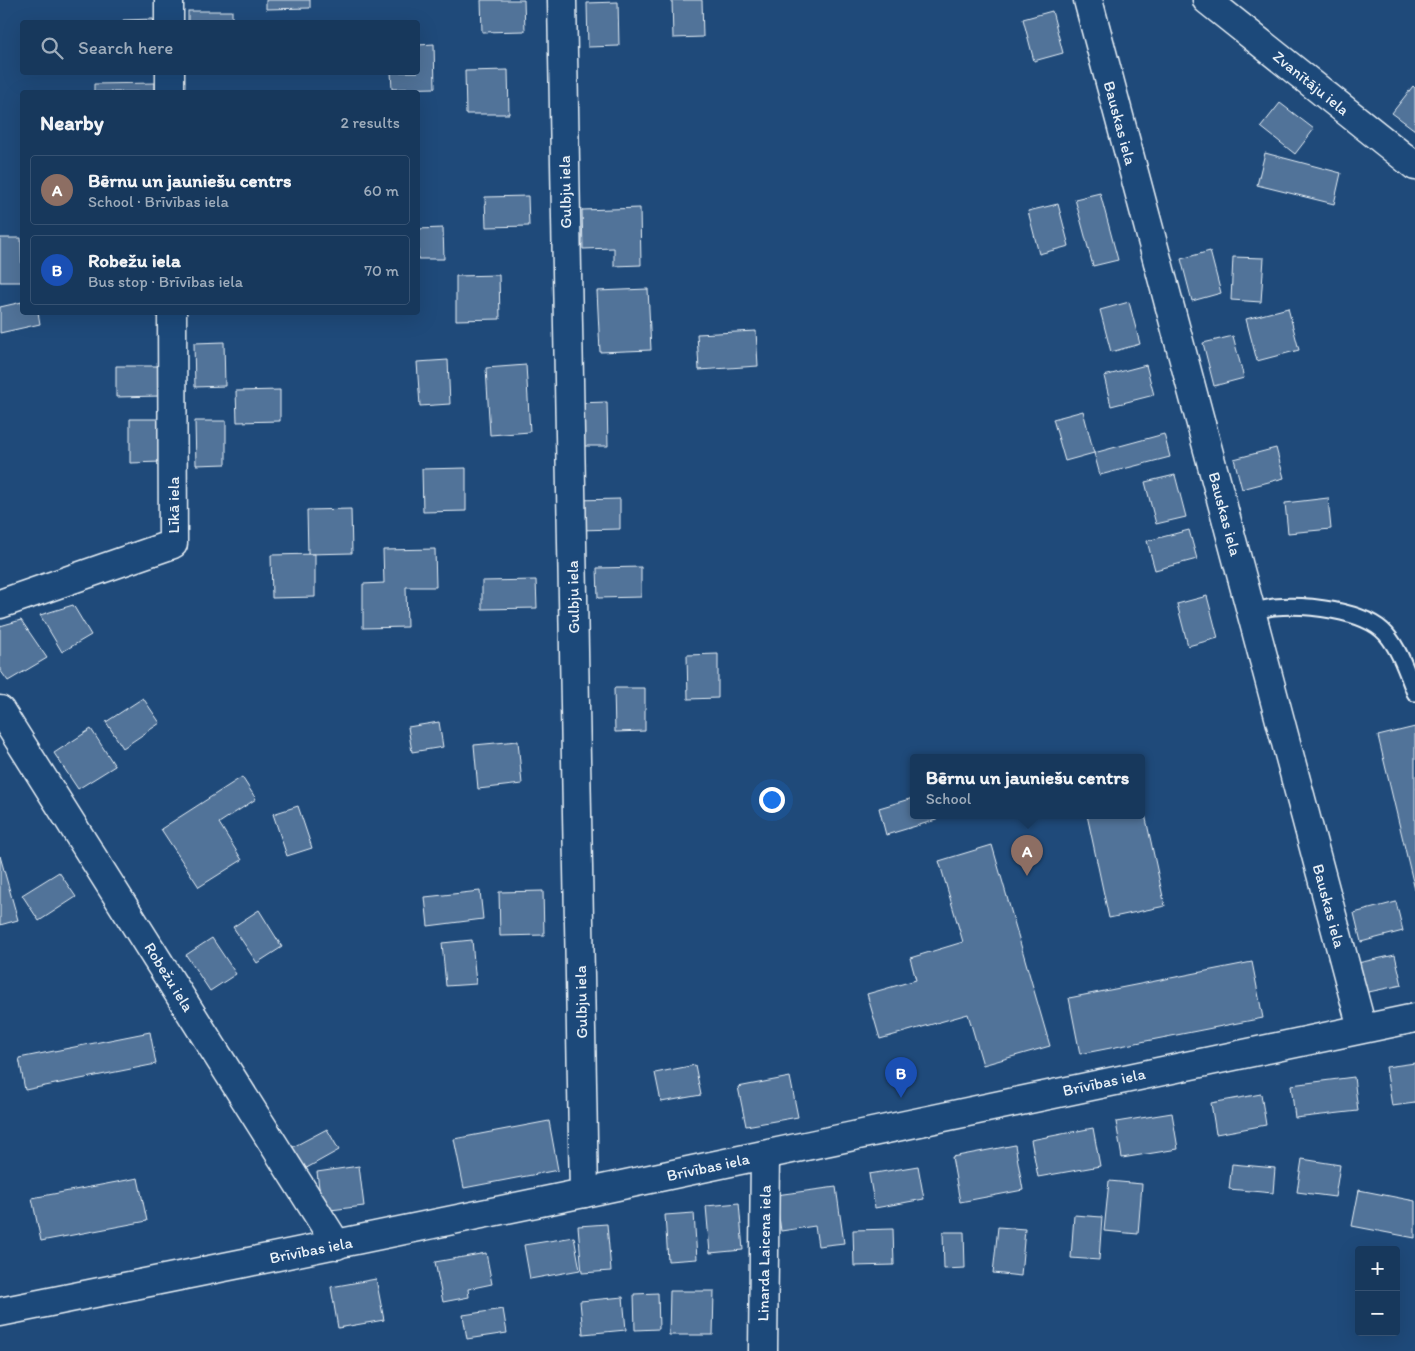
<!DOCTYPE html>
<meta charset="utf-8">
<style>
body{margin:0;font-family:Itim,sans-serif;background:#203f62;color:#f1f3f6}
.controls{position:absolute;right:15px;bottom:15px;display:grid;overflow:hidden;border-radius:5px;box-shadow:0 5px 20px #0002}
.controls button{width:45px;height:45px;display:grid;place-items:center;padding:0;border:0;border-bottom:1px solid #365272;background:#17385c;color:#f1f3f6;font:25px sans-serif}
.you{position:absolute;left:771px;top:799px;width:18px;height:18px;margin:-12px;border:4px solid #fff;border-radius:50%;background:#1a73e8;box-shadow:0 0 0 8px #1a73e833}
.badge{display:grid;place-items:center;width:32px;height:32px;border-radius:50%;background:#d6ab8b;color:#fff;font-size:16px;font-weight:700}
.pin{position:absolute;translate:-50% -41px;filter:drop-shadow(0 1px 2px #0008)}
.pin::after{content:'';position:absolute;top:26px;width:18px;height:15px;background:inherit;clip-path:polygon(0 0,100% 0,50% 100%)}
.popup{position:absolute;left:910px;top:754px;width:235px;height:65px;box-sizing:border-box;display:grid;place-content:center;border-radius:5px;background:#17385c;filter:drop-shadow(0 1px 4px #0005);font-size:16px;white-space:nowrap;color:#9eacbb}
.popup b{font-size:19px;color:#f1f3f6}
.popup::after{content:'';position:absolute;left:50%;top:100%;margin-left:-10px;border:10px solid transparent;border-top-color:#17385c}
.list{margin:0;padding:0;list-style:none}
h2{display:flex;justify-content:space-between;align-items:center;height:65px;margin:0;padding:0 20px;font-size:21px}
h2 small{font-size:16px;font-weight:400;color:#9eacbb}
.list li{display:grid;grid-template-columns:32px 1fr auto;gap:15px;align-items:center;box-sizing:border-box;height:70px;margin:0 10px 10px;padding:0 10px;border:1px solid #365272;border-radius:5px}
.list b{display:block;font-size:19px;white-space:nowrap}
.list p{margin:0;font-size:16px;white-space:nowrap;color:#9eacbb}
.list em{font-size:16px;font-style:normal;color:#9eacbb}
.icon{flex:none;width:28px;height:28px;fill:none;stroke:currentColor;stroke-width:2;stroke-linecap:round;stroke-linejoin:round}
.map{position:relative;flex:none;width:1415px;height:1351px;overflow:hidden}
.search{position:absolute;background:#17385c;box-shadow:0 5px 20px #0002;left:20px;top:20px;width:400px;height:55px;display:flex;align-items:center;gap:12px;box-sizing:border-box;padding:0 18px;border-radius:5px;color:#9eacbb;font-size:19px}
.panel{position:absolute;background:#17385c;box-shadow:0 5px 20px #0002;left:20px;top:90px;width:400px;height:225px;border-radius:5px}
.map>svg:first-child{display:block}
.building{fill:#517399;stroke:#e8f1f8}
.lines{fill:none;stroke-linecap:round;stroke-linejoin:round}
.service-casing{stroke:#e8f1f8;stroke-width:19}
.minor-casing{stroke:#e8f1f8;stroke-width:31}
.tertiary-casing{stroke:#e8f1f8;stroke-width:31}
.secondary-casing{stroke:#e8f1f8;stroke-width:31}
.service{stroke:#1f4a7a;stroke-width:15}
.minor{stroke:#1f4a7a;stroke-width:28}
.tertiary{stroke:#1f4a7a;stroke-width:28}
.secondary{stroke:#1f4a7a;stroke-width:28}
.labels{text-anchor:middle;dominant-baseline:central;stroke-width:4;stroke-linejoin:round;paint-order:stroke}
.street-label{font-size:16px;fill:#e8f1f8;stroke:#1f4a7a}
</style>
<div class="map">
<svg width="1415" height="1351" viewBox="0 0 1415 1351">
<rect width="100%" height="100%" fill="#1f4a7a"/>
<filter id="ink" filterUnits="userSpaceOnUse"><feTurbulence type="fractalNoise" baseFrequency=".02" numOctaves="2"/><feDisplacementMap in="SourceGraphic" scale="10" xChannelSelector="R" yChannelSelector="G"/><feConvolveMatrix kernelMatrix="1 2 1 2 8 2 1 2 1" color-interpolation-filters="sRGB"/></filter>
<g filter="url(#ink)">
<g class="building">
<polygon points="266,0 310,0 310,8 266,9"/>
<polygon points="481,0 524,0 525,31 482,32"/>
<polygon points="672,0 702,0 703,37 673,38"/>
<polygon points="618,2 619,46 588,47 587,3"/>
<rect x="188" y="11" width="44" height="11"/>
<polygon points="1052,11 1063,53 1034,61 1023,19"/>
<polygon points="153,19 154,22 123,22 123,20"/>
<polygon points="434,44 435,88 392,89 391,72 418,72 418,45"/>
<polygon points="508,70 509,114 466,114 465,71"/>
<polygon points="155,83 155,92 94,92 94,84"/>
<polygon points="1413,86 1415,88 1415,130 1392,113"/>
<polygon points="1280,103 1314,129 1295,154 1261,127"/>
<polygon points="1265,153 1341,173 1334,204 1257,185"/>
<polygon points="1100,193 1118,260 1093,266 1075,199"/>
<polygon points="528,196 529,226 486,227 485,197"/>
<polygon points="1058,204 1069,246 1039,254 1028,211"/>
<polygon points="640,208 641,265 614,266 614,248 583,249 582,210"/>
<polygon points="443,228 444,259 418,259 418,229"/>
<polygon points="0,238 21,238 22,282 0,282"/>
<polygon points="1210,251 1221,293 1192,301 1181,259"/>
<polygon points="1233,257 1264,258 1261,302 1231,300"/>
<polygon points="499,275 500,319 456,320 456,276"/>
<polygon points="648,289 651,350 600,352 597,291"/>
<polygon points="22,302 22,312 38,312 40,324 0,333 0,307"/>
<polygon points="1129,302 1140,344 1111,352 1100,310"/>
<polygon points="1288,308 1299,350 1257,361 1246,319"/>
<polygon points="756,331 758,366 699,370 697,334"/>
<polygon points="1233,336 1244,378 1214,386 1203,343"/>
<polygon points="224,342 225,386 195,387 194,343"/>
<polygon points="448,360 450,404 420,406 417,362"/>
<polygon points="526,365 530,432 490,435 486,368"/>
<polygon points="1146,365 1154,395 1111,406 1104,376"/>
<polygon points="116,366 159,366 160,396 116,397"/>
<polygon points="280,390 280,421 237,422 236,391"/>
<polygon points="607,402 608,446 577,446 577,403"/>
<polygon points="1083,411 1094,453 1065,461 1053,419"/>
<polygon points="130,419 160,419 161,462 130,463"/>
<polygon points="195,421 226,421 226,464 196,465"/>
<polygon points="1164,434 1170,457 1100,475 1094,453"/>
<polygon points="1276,448 1284,478 1242,489 1234,459"/>
<polygon points="466,468 466,511 423,512 422,469"/>
<polygon points="1175,475 1186,517 1156,524 1145,482"/>
<polygon points="1328,498 1331,529 1288,533 1285,503"/>
<polygon points="620,499 620,529 577,530 576,500"/>
<polygon points="351,509 352,553 308,554 307,510"/>
<polygon points="1189,530 1197,559 1155,570 1147,541"/>
<polygon points="435,549 436,587 406,587 407,627 363,628 363,584 384,583 383,550"/>
<polygon points="315,554 315,597 272,598 271,555"/>
<polygon points="641,567 641,597 598,598 597,568"/>
<polygon points="536,580 537,608 482,609 482,581"/>
<polygon points="1207,596 1218,638 1188,646 1177,604"/>
<polygon points="73,605 91,635 62,652 40,615"/>
<polygon points="21,620 47,658 8,681 0,670 0,626"/>
<polygon points="718,654 718,698 688,699 687,655"/>
<polygon points="614,688 645,688 645,731 615,732"/>
<polygon points="143,698 160,723 123,748 106,722"/>
<polygon points="439,722 443,747 412,752 408,727"/>
<polygon points="1415,727 1415,890 1378,736"/>
<polygon points="91,729 115,766 78,789 54,753"/>
<polygon points="518,741 522,784 478,789 474,745"/>
<polygon points="242,777 256,799 219,823 242,860 199,887 161,829"/>
<polygon points="1141,796 1165,906 1109,918 1087,815 1141,815"/>
<polygon points="913,798 913,815 935,815 936,820 886,835 879,808"/>
<polygon points="298,806 312,848 287,856 273,814"/>
<polygon points="992,845 1050,1046 983,1065 968,1014 880,1039 867,994 916,980 910,958 963,942 939,861"/>
<polygon points="0,856 18,920 0,925"/>
<polygon points="59,872 76,897 39,921 22,895"/>
<polygon points="480,891 483,919 428,926 425,897"/>
<polygon points="543,891 544,935 500,936 499,892"/>
<polygon points="1396,902 1403,931 1361,942 1354,913"/>
<polygon points="259,910 282,947 257,963 233,927"/>
<polygon points="212,938 236,974 210,991 186,955"/>
<polygon points="472,940 476,984 446,986 442,943"/>
<polygon points="1395,955 1402,985 1359,994 1353,964"/>
<polygon points="1252,962 1263,1018 1080,1054 1069,998"/>
<polygon points="150,1032 156,1064 25,1090 19,1058"/>
<polygon points="1415,1063 1415,1103 1392,1106 1386,1067"/>
<polygon points="695,1065 701,1095 661,1102 655,1073"/>
<polygon points="790,1077 798,1117 746,1126 738,1087"/>
<polygon points="1354,1077 1358,1111 1295,1118 1291,1085"/>
<polygon points="1261,1094 1266,1125 1216,1134 1211,1103"/>
<polygon points="1172,1113 1178,1149 1122,1158 1116,1122"/>
<polygon points="549,1121 558,1170 464,1188 454,1139"/>
<polygon points="1093,1128 1100,1166 1038,1177 1031,1140"/>
<polygon points="327,1129 339,1150 303,1170 291,1148"/>
<polygon points="1015,1145 1023,1190 960,1202 952,1157"/>
<polygon points="1302,1159 1340,1165 1335,1197 1297,1192"/>
<polygon points="1232,1164 1275,1168 1273,1193 1229,1189"/>
<polygon points="359,1166 364,1206 322,1211 317,1172"/>
<polygon points="918,1166 924,1199 875,1208 869,1174"/>
<polygon points="138,1178 147,1221 41,1241 32,1198"/>
<polygon points="1109,1181 1142,1184 1138,1234 1104,1231"/>
<polygon points="836,1187 844,1243 818,1246 815,1226 781,1231 776,1195"/>
<polygon points="1359,1190 1415,1201 1415,1238 1352,1226"/>
<polygon points="739,1203 743,1250 710,1253 706,1206"/>
<polygon points="694,1213 697,1259 668,1261 665,1215"/>
<polygon points="1074,1215 1102,1217 1099,1260 1071,1258"/>
<polygon points="607,1224 611,1271 582,1273 578,1226"/>
<polygon points="998,1227 1025,1229 1021,1276 993,1273"/>
<polygon points="893,1229 894,1265 854,1266 853,1230"/>
<polygon points="943,1232 964,1232 965,1268 944,1269"/>
<polygon points="574,1237 580,1270 530,1279 524,1245"/>
<polygon points="486,1253 492,1284 468,1289 469,1297 443,1302 435,1262"/>
<polygon points="376,1279 384,1320 338,1328 331,1287"/>
<polygon points="670,1291 714,1291 713,1335 669,1335"/>
<polygon points="658,1293 659,1329 635,1330 634,1294"/>
<polygon points="623,1297 626,1330 583,1334 580,1301"/>
<polygon points="503,1309 507,1333 467,1339 463,1315"/>
</g>
<g class="lines">
<defs>
<path id="service" d="M1251,612C1258,611 1266,608 1274,607C1304,604 1365,610 1386,634C1400,650 1407,673 1415,693"/>
<g id="minor">
<polyline points="169,0 169,22"/>
<polyline points="562,0 584,1193"/>
<polyline points="1088,0 1362,1028"/>
<polyline points="170,72 170,92"/>
<polyline points="0,604 173,544 172,312"/>
<polyline points="0,710 337,1245"/>
<polyline points="763,1351 765,1155"/>
</g>
<polyline id="tertiary" points="1207,0 1415,166"/>
<path id="secondary" d="M0,1312C195,1273 389,1234 584,1193C861,1135 1137,1074 1415,1018"/>
</defs>
<use href="#service" class="service-casing"/>
<use href="#minor" class="minor-casing"/>
<use href="#tertiary" class="tertiary-casing"/>
<use href="#secondary" class="secondary-casing"/>
<use href="#service" class="service"/>
<use href="#minor" class="minor"/>
<use href="#tertiary" class="tertiary"/>
<use href="#secondary" class="secondary"/>
</g>
</g>
<g class="labels">
<g class="street-label">
<text transform="translate(1311 83) rotate(39)">Zvanītāju iela</text>
<text transform="translate(1120 123) rotate(75)">Bauskas iela</text>
<text transform="translate(565 192) rotate(-91)">Gulbju iela</text>
<text transform="translate(173 505) rotate(-90)">Līkā iela</text>
<text transform="translate(1225 514) rotate(75)">Bauskas iela</text>
<text transform="translate(573 597) rotate(-91)">Gulbju iela</text>
<text transform="translate(1329 906) rotate(75)">Bauskas iela</text>
<text transform="translate(169 977) rotate(58)">Robežu iela</text>
<text transform="translate(581 1002) rotate(-91)">Gulbju iela</text>
<text transform="translate(1104 1082) rotate(-12)">Brīvības iela</text>
<text transform="translate(708 1167) rotate(-12)">Brīvības iela</text>
<text transform="translate(311 1250) rotate(-11)">Brīvības iela</text>
<text transform="translate(764 1253) rotate(-89)">Linarda Laicena iela</text>
</g>
</g>
</svg>
<div class="controls">
<button>+</button>
<button>−</button>
</div>
<div class="you"></div>
<div class="pin badge" style="left:1027px;top:876px;background:#8d6e63">A</div>
<div class="popup"><b>Bērnu un jauniešu centrs</b>School</div>
<div class="pin badge" style="left:901px;top:1098px;background:#1a4fb4">B</div>
<div class="search"><svg class="icon" aria-label="search" viewBox="0 0 24 24"><circle cx="10" cy="10" r="6"/><path d="M15 15l6 6"/></svg>Search here</div>
<section class="panel">
<h2>Nearby<small>2 results</small></h2>
<ul class="list">
<li><span class="badge" style="background:#8d6e63">A</span><div><b>Bērnu un jauniešu centrs</b><p>School · Brīvības iela</p></div><em>60 m</em></li>
<li><span class="badge" style="background:#1a4fb4">B</span><div><b>Robežu iela</b><p>Bus stop · Brīvības iela</p></div><em>70 m</em></li>
</ul>
</section>
</div>
